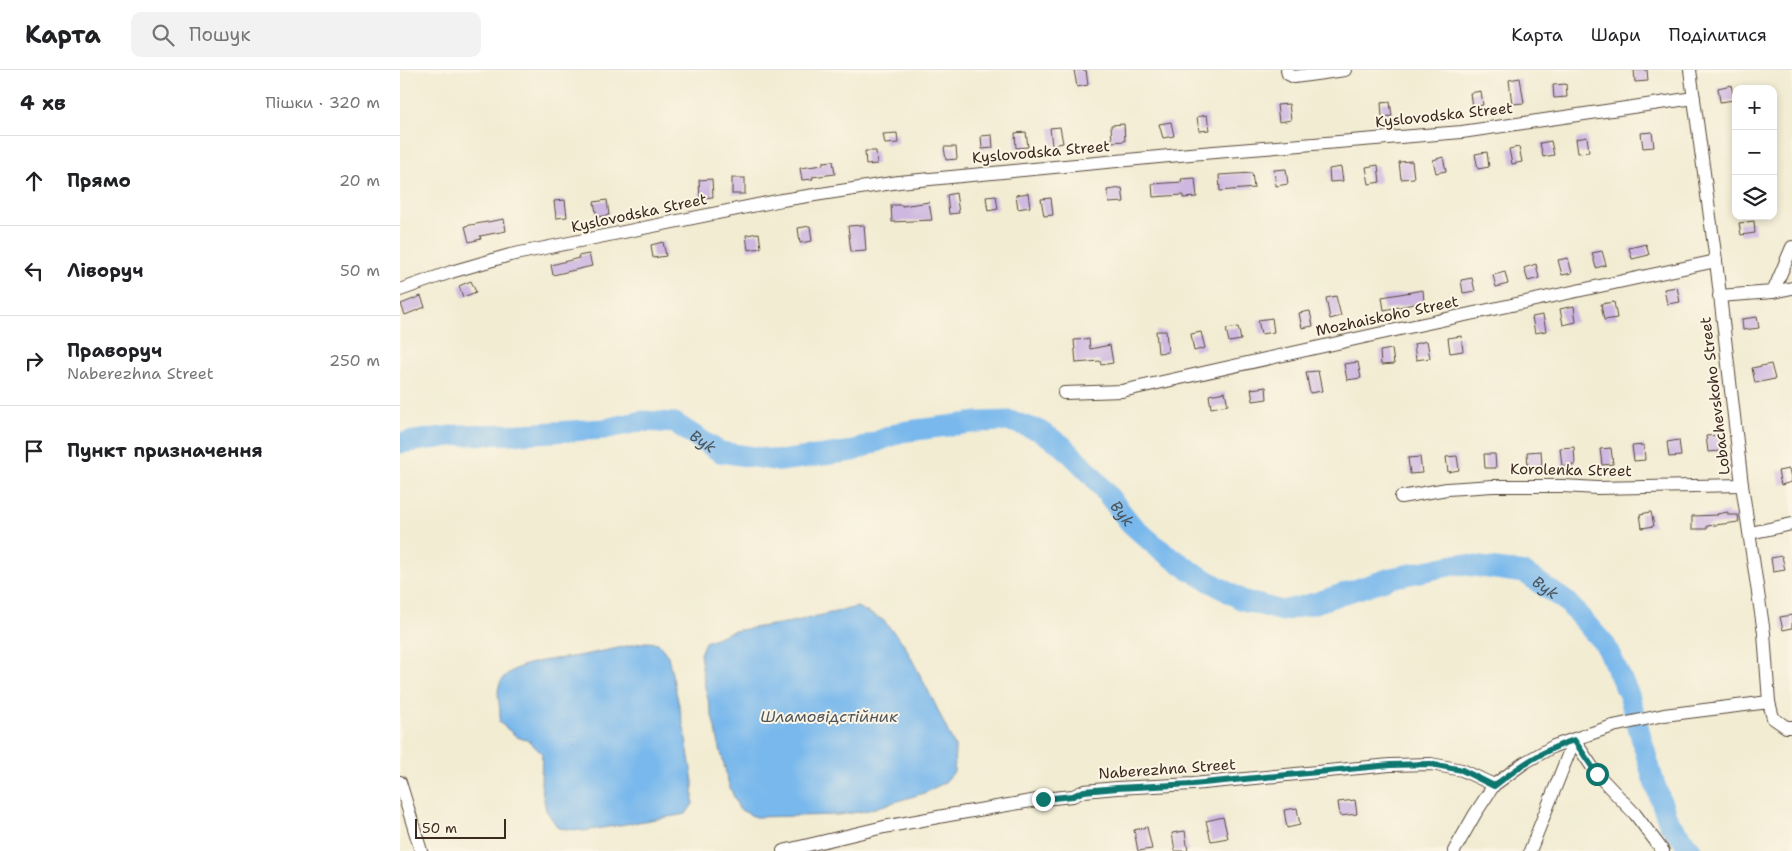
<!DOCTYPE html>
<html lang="uk">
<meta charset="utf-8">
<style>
body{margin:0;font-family:"Shantell Sans",sans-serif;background:#f2f2f2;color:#202124}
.controls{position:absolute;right:15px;top:15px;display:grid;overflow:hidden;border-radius:10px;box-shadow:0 2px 8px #0003}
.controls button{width:45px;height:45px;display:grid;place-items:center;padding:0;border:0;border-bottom:1px solid #e0e0e0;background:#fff;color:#202124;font:25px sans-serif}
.scale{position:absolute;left:15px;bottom:12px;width:91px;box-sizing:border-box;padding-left:5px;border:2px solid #3b2a1e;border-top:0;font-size:14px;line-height:18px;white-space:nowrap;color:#3b2a1e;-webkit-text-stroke:4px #fcf5e5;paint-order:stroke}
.stop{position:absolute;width:15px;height:15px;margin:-11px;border:4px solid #0f766e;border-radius:50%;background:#fff}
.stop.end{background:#0f766e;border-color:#fff;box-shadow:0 1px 5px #0008}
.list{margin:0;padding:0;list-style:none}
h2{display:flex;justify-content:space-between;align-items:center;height:65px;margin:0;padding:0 20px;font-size:21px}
h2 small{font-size:16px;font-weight:400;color:#757577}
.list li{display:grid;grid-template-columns:32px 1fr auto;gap:15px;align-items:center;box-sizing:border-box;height:90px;padding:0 20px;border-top:1px solid #e0e0e0}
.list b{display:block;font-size:19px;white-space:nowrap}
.list p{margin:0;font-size:16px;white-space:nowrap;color:#757577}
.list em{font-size:16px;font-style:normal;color:#757577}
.icon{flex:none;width:28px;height:28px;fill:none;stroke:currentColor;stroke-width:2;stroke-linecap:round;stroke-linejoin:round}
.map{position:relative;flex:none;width:1392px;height:781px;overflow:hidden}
header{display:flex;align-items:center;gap:30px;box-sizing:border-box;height:70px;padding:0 25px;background:#fff;border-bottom:1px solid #e0e0e0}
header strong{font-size:24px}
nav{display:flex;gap:28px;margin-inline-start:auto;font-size:18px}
.search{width:350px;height:45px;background:#f2f2f2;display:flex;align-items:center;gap:12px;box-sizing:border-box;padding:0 18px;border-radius:10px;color:#757577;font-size:19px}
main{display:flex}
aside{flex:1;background:#fff}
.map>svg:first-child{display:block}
.water{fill:#78b8ec;stroke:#5a7185}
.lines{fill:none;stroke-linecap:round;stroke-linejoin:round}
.river{stroke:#78b8ec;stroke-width:21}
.building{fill:#ceb7e1}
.minor-casing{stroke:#564739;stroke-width:14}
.minor{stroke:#fff;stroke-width:12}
.route{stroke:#0f766e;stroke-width:6}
.labels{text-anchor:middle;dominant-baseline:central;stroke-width:4;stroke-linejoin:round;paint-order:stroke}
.street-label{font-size:15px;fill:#3b2a1e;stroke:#fcf5e5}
.water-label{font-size:16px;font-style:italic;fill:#4d555c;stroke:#fcf5e5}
</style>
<header>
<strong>Карта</strong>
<div class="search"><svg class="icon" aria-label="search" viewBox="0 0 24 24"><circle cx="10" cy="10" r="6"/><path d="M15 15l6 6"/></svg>Пошук</div>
<nav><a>Карта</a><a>Шари</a><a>Поділитися</a></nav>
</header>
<main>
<aside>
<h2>4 хв<small>Пішки · 320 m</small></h2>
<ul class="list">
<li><svg class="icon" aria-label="ahead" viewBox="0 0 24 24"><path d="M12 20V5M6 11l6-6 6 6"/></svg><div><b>Прямо</b></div><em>20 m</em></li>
<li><svg class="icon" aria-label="left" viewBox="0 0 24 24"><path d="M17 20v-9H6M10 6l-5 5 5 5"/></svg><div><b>Ліворуч</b></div><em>50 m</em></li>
<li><svg class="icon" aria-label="right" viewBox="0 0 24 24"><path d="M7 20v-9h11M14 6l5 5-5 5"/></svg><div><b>Праворуч</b><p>Naberezhna Street</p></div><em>250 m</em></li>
<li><svg class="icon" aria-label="arrive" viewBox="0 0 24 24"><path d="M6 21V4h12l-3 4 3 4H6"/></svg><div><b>Пункт призначення</b></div></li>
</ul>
</aside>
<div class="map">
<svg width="1392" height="781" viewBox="0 0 1392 781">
<rect width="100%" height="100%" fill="#fcf5e5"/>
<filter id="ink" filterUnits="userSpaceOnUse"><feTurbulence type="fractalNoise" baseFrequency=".02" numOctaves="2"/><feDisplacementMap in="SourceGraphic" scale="10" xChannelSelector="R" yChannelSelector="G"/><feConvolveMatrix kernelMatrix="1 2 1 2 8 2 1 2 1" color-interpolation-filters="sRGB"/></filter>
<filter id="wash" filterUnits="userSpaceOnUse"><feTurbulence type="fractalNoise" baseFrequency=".0096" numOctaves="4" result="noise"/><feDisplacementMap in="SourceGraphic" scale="20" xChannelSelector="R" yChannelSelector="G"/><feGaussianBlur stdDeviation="1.12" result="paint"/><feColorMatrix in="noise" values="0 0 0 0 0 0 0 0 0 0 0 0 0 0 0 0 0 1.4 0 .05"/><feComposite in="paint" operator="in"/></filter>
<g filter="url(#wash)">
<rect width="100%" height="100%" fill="#f2ecd3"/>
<g class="water">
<polygon points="457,537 483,550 504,574 535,634 555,677 554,702 544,713 524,723 465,741 438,745 355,747 339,739 329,715 305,617 300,584 305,572 333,561 392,552"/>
<path d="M246,572L258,573L268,586L285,662L293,712V734L286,744L184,761L158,758L146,740L141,714L142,684L129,671L117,667L99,652C103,638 93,622 102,610C116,590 155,590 178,586C200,582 223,577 246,572Z"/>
</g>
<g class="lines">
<path class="river" id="s1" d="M0,373L59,365L120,364L204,359L243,351L275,353L320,382L380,391L453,381L501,362L578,352L610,351L638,360L662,375L691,404L731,454L758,478L793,502L842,530L882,541L915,533L991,508L1059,494L1125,503L1167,532L1206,576L1229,625L1253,709L1269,753L1292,781"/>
</g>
<g id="blocks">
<g class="building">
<polygon points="674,0 686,0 688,15 677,17"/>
<polygon points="1234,0 1247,0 1248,11 1235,12"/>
<polygon points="1120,8 1124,33 1112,34 1109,10"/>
<polygon points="1166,14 1167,27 1154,28 1153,15"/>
<polygon points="1331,15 1334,30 1320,32 1318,18"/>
<polygon points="1081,21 1083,35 1072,37 1070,23"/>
<polygon points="990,32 992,46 982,47 981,33"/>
<polygon points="889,34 891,50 879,52 877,35"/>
<polygon points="807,45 809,60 799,61 797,47"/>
<polygon points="771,52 774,66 763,68 759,54"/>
<polygon points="724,54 725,71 712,72 711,55"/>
<polygon points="660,57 663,73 652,75 650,58"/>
<polygon points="626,62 628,77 616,78 615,63"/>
<polygon points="1252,62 1254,77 1243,78 1241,63"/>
<polygon points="497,63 498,73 485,74 483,64"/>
<polygon points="592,65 593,78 582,79 581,66"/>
<polygon points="1187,67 1189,82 1178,83 1176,69"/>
<polygon points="1151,71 1154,85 1143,87 1140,73"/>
<polygon points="544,77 556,77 557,89 546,90"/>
<polygon points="1119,77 1122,92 1112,94 1109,79"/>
<polygon points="465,81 476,81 477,94 466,95"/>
<polygon points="1087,82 1089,97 1078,99 1075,84"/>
<polygon points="1043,87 1046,101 1036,103 1033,90"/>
<polygon points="433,91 435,104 412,107 413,109 402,110 400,98 423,95 423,92"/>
<polygon points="1012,91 1014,108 1001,109 999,92"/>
<polygon points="978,95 980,112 969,114 966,97"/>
<polygon points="941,97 943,111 930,112 929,99"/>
<polygon points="886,99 888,114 876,116 874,100"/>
<polygon points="852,103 854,118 820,121 819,105"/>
<rect x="332" y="108" width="13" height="16"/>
<polygon points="795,108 797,127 783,128 783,125 753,127 752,114 782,112 781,109"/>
<polygon points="312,109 313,127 300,128 299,110"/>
<polygon points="722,118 724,132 709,133 707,120"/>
<polygon points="556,123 559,143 549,144 547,125"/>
<polygon points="628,123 630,137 618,139 616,125"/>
<polygon points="596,126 598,139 588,141 586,127"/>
<polygon points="651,128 653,145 644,146 641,129"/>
<polygon points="165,130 167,147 156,148 154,131"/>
<polygon points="207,130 209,145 197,147 194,132"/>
<polygon points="529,132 532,150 492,152 491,135 502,135 502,136"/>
<polygon points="104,149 106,161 80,166 81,169 69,172 65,156"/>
<polygon points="1354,151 1355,163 1341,165 1339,153"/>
<polygon points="464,155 466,181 451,182 448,156"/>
<polygon points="410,156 412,171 400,173 398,158"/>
<polygon points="359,163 361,178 348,180 346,165"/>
<polygon points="263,172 266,186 253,188 251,175"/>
<polygon points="1246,174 1249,185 1232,189 1229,178"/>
<polygon points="1202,181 1206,195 1196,198 1192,183"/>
<polygon points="189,184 192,196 153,205 151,195 179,188 178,186"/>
<polygon points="1168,188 1172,203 1162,205 1158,190"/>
<polygon points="1136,194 1139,208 1128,211 1124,198"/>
<polygon points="1105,202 1108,214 1096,217 1093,205"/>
<polygon points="1072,208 1075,221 1063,223 1061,210"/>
<polygon points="71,211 76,222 63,227 59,216"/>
<polygon points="1277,217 1280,232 1267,234 1264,219"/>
<polygon points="1023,220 1024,232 984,240 982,227"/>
<polygon points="21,226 25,237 5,245 1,234"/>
<polygon points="936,226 941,246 930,249 926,228"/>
<polygon points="1214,232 1217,248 1204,250 1201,234"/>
<polygon points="1174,236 1176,252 1163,255 1160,239"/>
<polygon points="910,241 913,256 902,258 899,243"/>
<polygon points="1143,245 1146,261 1135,263 1132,247"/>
<polygon points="1357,247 1359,258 1343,260 1342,249"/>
<polygon points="872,248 874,262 861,264 858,250"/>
<polygon points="838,257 841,270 829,272 826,259"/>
<polygon points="756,261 766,261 768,282 758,283"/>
<polygon points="801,262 805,278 794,281 791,264"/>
<polygon points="1061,266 1063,281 1050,283 1048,268"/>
<polygon points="689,269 690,279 710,275 713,293 701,295 700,291 676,293 674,270"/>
<polygon points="1027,271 1030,288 1016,290 1014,274"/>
<polygon points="992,279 994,294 981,295 980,281"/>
<polygon points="958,292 961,308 947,310 944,294"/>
<polygon points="1371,294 1375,309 1355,313 1352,298"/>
<polygon points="918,301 922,321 910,323 906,302"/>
<polygon points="866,317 867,329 853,331 851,319"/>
<polygon points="825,322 828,335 811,338 809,325"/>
<polygon points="1319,365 1321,381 1308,382 1306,366"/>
<polygon points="1279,370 1281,386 1269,387 1267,372"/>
<polygon points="1244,375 1245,390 1234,391 1232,376"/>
<polygon points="1174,377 1175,395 1162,396 1160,378"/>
<polygon points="1211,378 1213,394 1202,395 1200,379"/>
<polygon points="1141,381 1142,396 1128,397 1127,382"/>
<polygon points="1084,384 1095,384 1096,398 1085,398"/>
<polygon points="1057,386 1059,400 1048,402 1046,387"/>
<polygon points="1020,387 1022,403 1010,404 1008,388"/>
<polygon points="1389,399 1392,412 1381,415 1378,401"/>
<polygon points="1251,442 1254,456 1242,458 1240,444"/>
<polygon points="1328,442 1328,445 1338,445 1339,452 1307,456 1307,459 1292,459 1292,446 1318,445 1317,444"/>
<polygon points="1382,486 1385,500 1373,502 1371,488"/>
<polygon points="1392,545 1392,558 1383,560 1380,547"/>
<polygon points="955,730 957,744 940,746 938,732"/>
<polygon points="897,738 900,755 887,758 884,740"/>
<polygon points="823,747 828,768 811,771 806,751"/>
<polygon points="747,757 752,779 738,781 734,760"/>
<polygon points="785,761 788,781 775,781 772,763"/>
</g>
</g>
</g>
<g filter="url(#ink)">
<use href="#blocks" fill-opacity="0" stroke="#564739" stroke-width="1"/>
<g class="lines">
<defs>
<g id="minor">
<polyline points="887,0 888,4 894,7 945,0"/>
<polyline points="1290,0 1316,191 1342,415 1364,563 1369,632 1373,648 1386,657 1392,657"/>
<polyline points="0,220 51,202 110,185 382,130 499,112 790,84 1062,62 1294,28"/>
<polyline points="1373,222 1392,177"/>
<polyline points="1319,226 1373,222 1392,218"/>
<polyline points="664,323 722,321 1000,259 1316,191"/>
<polyline points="1001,427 1047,419 1093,416 1163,416 1197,418 1342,415"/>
<polyline points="1350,463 1392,454"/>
<polyline points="1174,670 1197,704 1235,744 1263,781"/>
<polyline points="0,712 21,781"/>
<polyline points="383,781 484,757 549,745 643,729 673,726 684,721 717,718 793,714 990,695 1031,694 1062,700 1094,715"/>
<polyline points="1054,781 1075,744 1094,715 1124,693 1154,676 1213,656 1264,645 1369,632"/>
<polyline points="1130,781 1174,670"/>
</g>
</defs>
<use href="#minor" class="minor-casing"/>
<use href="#minor" class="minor"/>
</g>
</g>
<g class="lines" filter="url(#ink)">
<path class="route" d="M643,729L673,726L684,721L717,718L793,714L990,695L1031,694L1062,700L1094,716C1120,696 1143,680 1174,670L1197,704"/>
</g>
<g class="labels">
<g class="street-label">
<text transform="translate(1044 45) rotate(-6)">Kyslovodska Street</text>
<text transform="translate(641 82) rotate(-5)">Kyslovodska Street</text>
<text transform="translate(239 143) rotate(-12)">Kyslovodska Street</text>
<text transform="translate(987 246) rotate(-12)">Mozhaiskoho Street</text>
<text transform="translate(1315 326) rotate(-97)">Lobachevskoho Street</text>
<text transform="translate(1171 400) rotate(1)">Korolenka Street</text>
<text transform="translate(767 699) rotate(-4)">Naberezhna Street</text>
</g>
<g class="water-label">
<text stroke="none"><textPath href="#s1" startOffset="310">Byk</textPath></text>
<text stroke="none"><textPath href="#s1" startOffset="775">Byk</textPath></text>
<text stroke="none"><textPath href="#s1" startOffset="1240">Byk</textPath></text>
<text x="429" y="646">Шламовідстійник</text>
</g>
</g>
</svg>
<div class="controls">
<button>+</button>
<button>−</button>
<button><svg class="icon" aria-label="layers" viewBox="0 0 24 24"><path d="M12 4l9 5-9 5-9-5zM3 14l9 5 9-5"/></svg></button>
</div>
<div class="scale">50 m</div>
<div class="stop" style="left:1197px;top:704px"></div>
<div class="stop end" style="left:643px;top:729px"></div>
</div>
</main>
